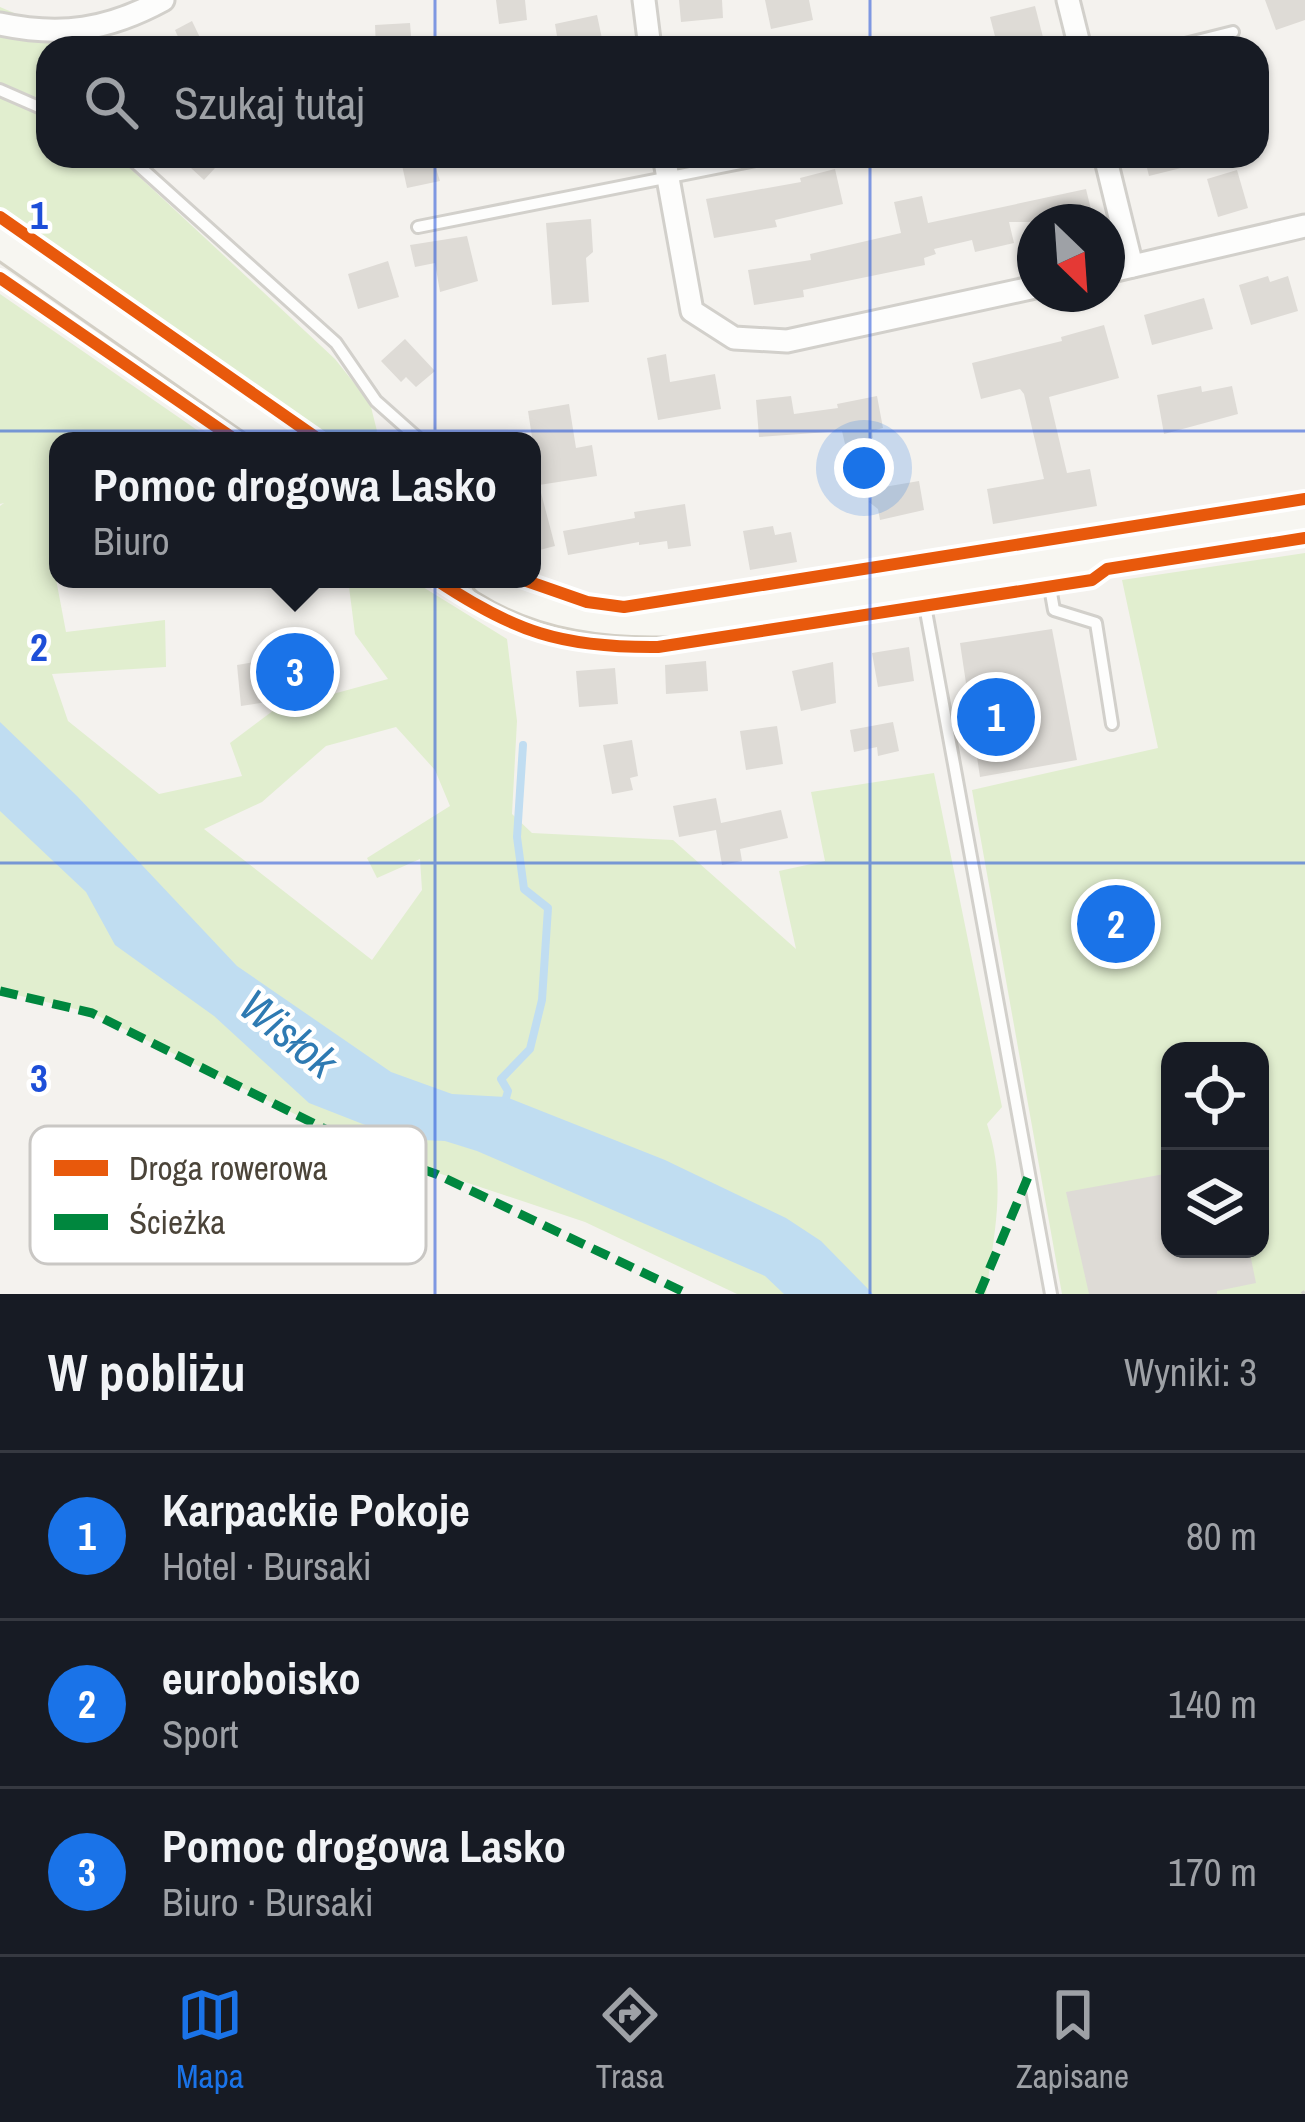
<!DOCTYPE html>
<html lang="pl">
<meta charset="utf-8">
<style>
body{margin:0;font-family:"Archivo Narrow",sans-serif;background:#242831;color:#f1f3f6}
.controls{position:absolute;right:36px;bottom:36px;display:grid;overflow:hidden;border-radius:24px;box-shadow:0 3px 9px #0004}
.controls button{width:108px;height:108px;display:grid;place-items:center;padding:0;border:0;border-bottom:3px solid #363941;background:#171b24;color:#f1f3f6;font:60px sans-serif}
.compass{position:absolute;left:1017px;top:204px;width:108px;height:108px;border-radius:50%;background:#171b24;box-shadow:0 3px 9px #0004;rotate:155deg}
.you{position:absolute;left:864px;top:468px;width:42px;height:42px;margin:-30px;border:9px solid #fff;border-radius:50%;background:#1a73e8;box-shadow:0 0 0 18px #1a73e833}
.badge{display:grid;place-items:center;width:78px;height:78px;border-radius:50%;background:#1a73e8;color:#fff;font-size:39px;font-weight:700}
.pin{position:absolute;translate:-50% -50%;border:6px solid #fff;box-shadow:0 3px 12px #0006}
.popup{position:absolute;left:49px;top:432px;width:492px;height:156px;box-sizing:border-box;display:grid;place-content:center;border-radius:24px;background:#171b24;filter:drop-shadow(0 3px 9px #0005);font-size:39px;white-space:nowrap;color:#9ea1a6}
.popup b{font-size:45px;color:#f1f3f6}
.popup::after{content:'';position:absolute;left:50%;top:100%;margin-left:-24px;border:24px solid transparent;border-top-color:#171b24}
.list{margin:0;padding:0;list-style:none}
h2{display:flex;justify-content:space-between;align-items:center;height:156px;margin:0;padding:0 48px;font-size:51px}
h2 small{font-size:39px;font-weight:400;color:#9ea1a6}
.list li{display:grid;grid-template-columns:78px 1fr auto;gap:36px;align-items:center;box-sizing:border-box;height:168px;padding:0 48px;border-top:3px solid #363941}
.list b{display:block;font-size:45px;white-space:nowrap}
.list p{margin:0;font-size:39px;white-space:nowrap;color:#9ea1a6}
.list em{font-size:39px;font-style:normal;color:#9ea1a6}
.icon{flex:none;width:66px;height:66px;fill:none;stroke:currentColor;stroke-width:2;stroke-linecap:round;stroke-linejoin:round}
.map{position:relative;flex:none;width:1305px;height:1294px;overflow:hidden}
.search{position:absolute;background:#171b24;box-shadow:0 3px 9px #0004;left:36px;right:36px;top:36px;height:132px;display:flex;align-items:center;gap:30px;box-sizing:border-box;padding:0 42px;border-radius:36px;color:#9ea1a6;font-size:45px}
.sheet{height:660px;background:#171b24}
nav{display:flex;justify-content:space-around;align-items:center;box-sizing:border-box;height:168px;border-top:3px solid #363941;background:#171b24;font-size:33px;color:#9ea1a6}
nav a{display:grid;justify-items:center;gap:6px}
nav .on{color:#1a73e8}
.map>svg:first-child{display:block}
.green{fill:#e1eecf;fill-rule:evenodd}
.water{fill:#c0ddf1}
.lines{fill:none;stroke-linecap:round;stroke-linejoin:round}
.stream{stroke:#c0ddf1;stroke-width:8}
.building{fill:#dedbd6}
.lane-casing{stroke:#d2d0cb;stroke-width:16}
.street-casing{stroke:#d2d0cb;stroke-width:27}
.secondary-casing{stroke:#d3cfc5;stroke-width:36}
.path{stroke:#d3d2cc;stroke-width:4.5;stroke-dasharray:6 6;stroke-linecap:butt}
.lane{stroke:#fdfdfc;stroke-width:10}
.street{stroke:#fdfdfc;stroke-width:21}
.secondary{stroke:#f7f6f1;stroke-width:30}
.quiet{stroke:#00873e;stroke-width:9;stroke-dasharray:18 9;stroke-linecap:butt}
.cycleway-casing{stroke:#fff;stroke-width:20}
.cycleway{stroke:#e8590c;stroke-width:12}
.grid{fill:none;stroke:#1d4ed8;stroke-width:3;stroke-opacity:0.55}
.labels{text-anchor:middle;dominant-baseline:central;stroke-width:9;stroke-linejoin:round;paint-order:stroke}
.water-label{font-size:45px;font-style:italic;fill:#2e7ab2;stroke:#fff}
.key{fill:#fff;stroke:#c9c7c4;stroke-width:3}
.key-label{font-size:33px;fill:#4b4439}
.grid-label{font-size:39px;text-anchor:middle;font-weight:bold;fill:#1d4ed8;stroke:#fff;stroke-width:9;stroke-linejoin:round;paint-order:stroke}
</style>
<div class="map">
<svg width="1305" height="1294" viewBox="0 0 1305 1294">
<rect width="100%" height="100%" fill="#f4f2ee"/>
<g class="green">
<polygon points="0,7 97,48 48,48 48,156 117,156 335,359 370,403 377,431 370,441 333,441 0,207"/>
<path d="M0,294L213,441H58V557L52,558L66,632L165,620L166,667L52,674L68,721L159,794L242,776L230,743L274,710L388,679L355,634L348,579H410L507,639L517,721L512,814L532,833L673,840L796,949L779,871L825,861L811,792L934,773L1002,1107L987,1124C1007,1184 994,1232 986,1294H737L585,1222L363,1148L92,1013L0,991V506L4,503L0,504ZM396,727L435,770L450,806L367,858L377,878L420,859L422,890L372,960L204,829L262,802L326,746Z"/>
<path d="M1305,553V1294H1062L972,790L1158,748L1122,580ZM1170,1051H1260V1249H1170Z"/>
</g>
<polygon class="water" points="0,722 77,796 237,966 391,1072 452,1094 506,1097 665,1160 786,1218 821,1241 873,1294 784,1294 765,1276 477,1151 445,1141 401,1139 309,1103 214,1016 115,945 86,892 0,811"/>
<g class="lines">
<polyline class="stream" points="504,1105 508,1091 501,1079 530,1049 542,1000 548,908 524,889 517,837 523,745"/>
</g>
<g class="building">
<polygon points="496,0 525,0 527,20 499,24"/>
<polygon points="679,0 722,0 723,18 681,22"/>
<polygon points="765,0 809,0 813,20 771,29"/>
<polygon points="1265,0 1305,0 1305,20 1276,30"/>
<polygon points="1035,6 1045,45 998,48 990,17"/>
<polygon points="597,15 604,48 559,48 555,24"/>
<polygon points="192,21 205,48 183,48 175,30"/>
<polygon points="410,23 412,48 376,48 375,25"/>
<polygon points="178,156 226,156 204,180"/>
<polygon points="400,156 432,156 440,181 407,188"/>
<polygon points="1144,156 1201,156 1201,163 1149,176"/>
<polygon points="835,169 843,204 775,220 777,227 714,238 706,199 801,182 800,178"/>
<polygon points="1237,170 1248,208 1218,217 1207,179"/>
<polygon points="1086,189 1094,222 1009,222 1014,243 975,252 972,240 934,249 936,254 924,258 925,265 803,290 804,297 754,305 748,270 811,260 810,254 901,233 894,202 922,196 928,223"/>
<polygon points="591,219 593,252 586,258 589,302 552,305 546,223"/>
<polygon points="467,236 478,281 440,292 435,263 415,267 410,245"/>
<polygon points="388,261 399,297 358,309 348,274"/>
<polygon points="1268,276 1270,282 1288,276 1298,311 1251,325 1239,285"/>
<polygon points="1204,298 1213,329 1152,345 1144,315"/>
<polygon points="1104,325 1119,378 1049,397 1067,473 1090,469 1097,506 993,524 987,489 1044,479 1024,394 1020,389 981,399 972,363 1062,341 1061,337"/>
<polygon points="405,339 435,371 416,387 406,377 401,382 381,361"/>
<polygon points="666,354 670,382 715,374 721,409 658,420 647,358"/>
<polygon points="1201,386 1202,392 1232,386 1238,414 1164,434 1157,395"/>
<polygon points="791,396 794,414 838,408 837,404 877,396 883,428 872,431 873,438 845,444 842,431 759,437 756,400"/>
<polygon points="569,404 576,448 592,445 597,476 539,485 555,546 532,552 532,437 528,411"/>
<polygon points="919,481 924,510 880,520 878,509 869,502 878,488"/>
<polygon points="685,504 691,546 668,549 667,541 639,545 639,542 568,555 563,531 635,518 634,512"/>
<polygon points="773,526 775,535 791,532 797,562 750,570 743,531"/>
<polygon points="1052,629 1077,760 980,777 960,643"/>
<polygon points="909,647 914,681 878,687 872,653"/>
<polygon points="330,649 334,692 241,706 237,665"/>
<polygon points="706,661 708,691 666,694 665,665"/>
<polygon points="833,662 836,703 801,711 792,671"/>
<polygon points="615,668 618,704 579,707 576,671"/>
<polygon points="893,722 899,751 878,756 877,747 854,752 850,730"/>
<polygon points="777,726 783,764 746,770 740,731"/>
<polygon points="632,740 638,776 630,778 633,790 612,794 603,745"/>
<polygon points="716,798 721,823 781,810 788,838 740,849 742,861 722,865 716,830 679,837 673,806"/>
<polygon points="1170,1173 1170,1249 1249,1249 1256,1283 1217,1291 1217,1294 1089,1294 1066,1192"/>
</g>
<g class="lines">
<defs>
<g id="lane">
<polyline points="1169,48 1233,32"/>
<polyline points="0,90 48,111"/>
<polyline points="128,156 336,343 376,401 421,441"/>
<polyline points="418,227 776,156"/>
<polyline points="1046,565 1054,610 1096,623 1112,724"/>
<polyline points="921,584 1051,1294"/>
</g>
<g id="street">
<polyline points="644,0 650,48"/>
<polyline points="1068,0 1080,48"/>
<path d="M0,24C61,37 108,30 163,0"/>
<polyline points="664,156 692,311 734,338 787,341 1035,287"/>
<polyline points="1105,156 1132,266"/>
<polyline points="1107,272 1305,226"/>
</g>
<g id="secondary">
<polyline points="0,242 285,441"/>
<path d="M487,579C544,615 610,623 677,620L1305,522"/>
</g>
</defs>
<use href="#lane" class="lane-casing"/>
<use href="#street" class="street-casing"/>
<use href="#secondary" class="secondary-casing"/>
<polyline class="path" points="1302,1294 1305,1292"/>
<use href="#lane" class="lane"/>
<use href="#street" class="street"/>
<use href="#secondary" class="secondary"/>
<g class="quiet">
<polyline points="0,991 92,1013 363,1148 436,1174 688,1294"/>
<polyline points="979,1294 1028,1177"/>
</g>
<defs>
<g id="cycleway">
<polyline points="0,217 321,441"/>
<polyline points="0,278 237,441"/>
<path d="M435,579C514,632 562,648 658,647L1092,580L1107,569L1305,538"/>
<polyline points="521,579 587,602 624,607 1305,499"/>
</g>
</defs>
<use href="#cycleway" class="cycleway-casing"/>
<use href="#cycleway" class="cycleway"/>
</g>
<path class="grid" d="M435,0V48M870,0V48M435,156V1294M870,156V1294M0,431H1305M0,863H1305"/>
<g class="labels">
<g class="water-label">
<text transform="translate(289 1033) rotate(39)">Wisłok</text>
</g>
</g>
<rect x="30" y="1126" width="396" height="138" rx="18" class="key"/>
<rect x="54" y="1160" width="54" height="16" fill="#e8590c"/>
<rect x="54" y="1214" width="54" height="16" fill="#00873e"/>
<g class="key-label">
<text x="129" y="1180">Droga rowerowa</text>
<text x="129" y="1234">Ścieżka</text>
</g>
<g class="grid-label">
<text x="39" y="229">1</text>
<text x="39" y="661">2</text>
<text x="39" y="1092">3</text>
</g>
</svg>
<div class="controls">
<button><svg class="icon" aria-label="locate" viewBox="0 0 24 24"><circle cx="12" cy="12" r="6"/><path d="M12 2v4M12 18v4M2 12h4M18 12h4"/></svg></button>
<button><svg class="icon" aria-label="layers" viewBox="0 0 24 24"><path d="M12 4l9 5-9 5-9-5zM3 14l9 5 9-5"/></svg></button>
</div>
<svg class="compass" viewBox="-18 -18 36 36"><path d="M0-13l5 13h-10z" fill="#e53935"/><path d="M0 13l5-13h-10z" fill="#9ea1a6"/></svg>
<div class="you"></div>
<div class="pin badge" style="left:996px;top:717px">1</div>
<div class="pin badge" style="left:1116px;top:924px">2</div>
<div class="pin badge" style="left:295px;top:672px">3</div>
<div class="popup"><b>Pomoc drogowa Lasko</b>Biuro</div>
<div class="search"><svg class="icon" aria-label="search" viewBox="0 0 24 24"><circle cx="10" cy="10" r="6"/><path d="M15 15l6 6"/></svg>Szukaj tutaj</div>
</div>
<section class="sheet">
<h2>W pobliżu<small>Wyniki: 3</small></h2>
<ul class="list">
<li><span class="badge">1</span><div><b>Karpackie Pokoje</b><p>Hotel · Bursaki</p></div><em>80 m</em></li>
<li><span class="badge">2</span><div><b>euroboisko</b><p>Sport</p></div><em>140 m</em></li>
<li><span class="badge">3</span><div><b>Pomoc drogowa Lasko</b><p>Biuro · Bursaki</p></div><em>170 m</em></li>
</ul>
</section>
<nav>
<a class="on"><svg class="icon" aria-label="map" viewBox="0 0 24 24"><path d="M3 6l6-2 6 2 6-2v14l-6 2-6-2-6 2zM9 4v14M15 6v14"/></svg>Mapa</a>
<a><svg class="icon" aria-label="directions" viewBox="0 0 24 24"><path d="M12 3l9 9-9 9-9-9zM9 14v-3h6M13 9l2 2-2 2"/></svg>Trasa</a>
<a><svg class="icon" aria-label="saved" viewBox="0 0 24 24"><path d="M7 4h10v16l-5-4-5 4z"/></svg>Zapisane</a>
</nav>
